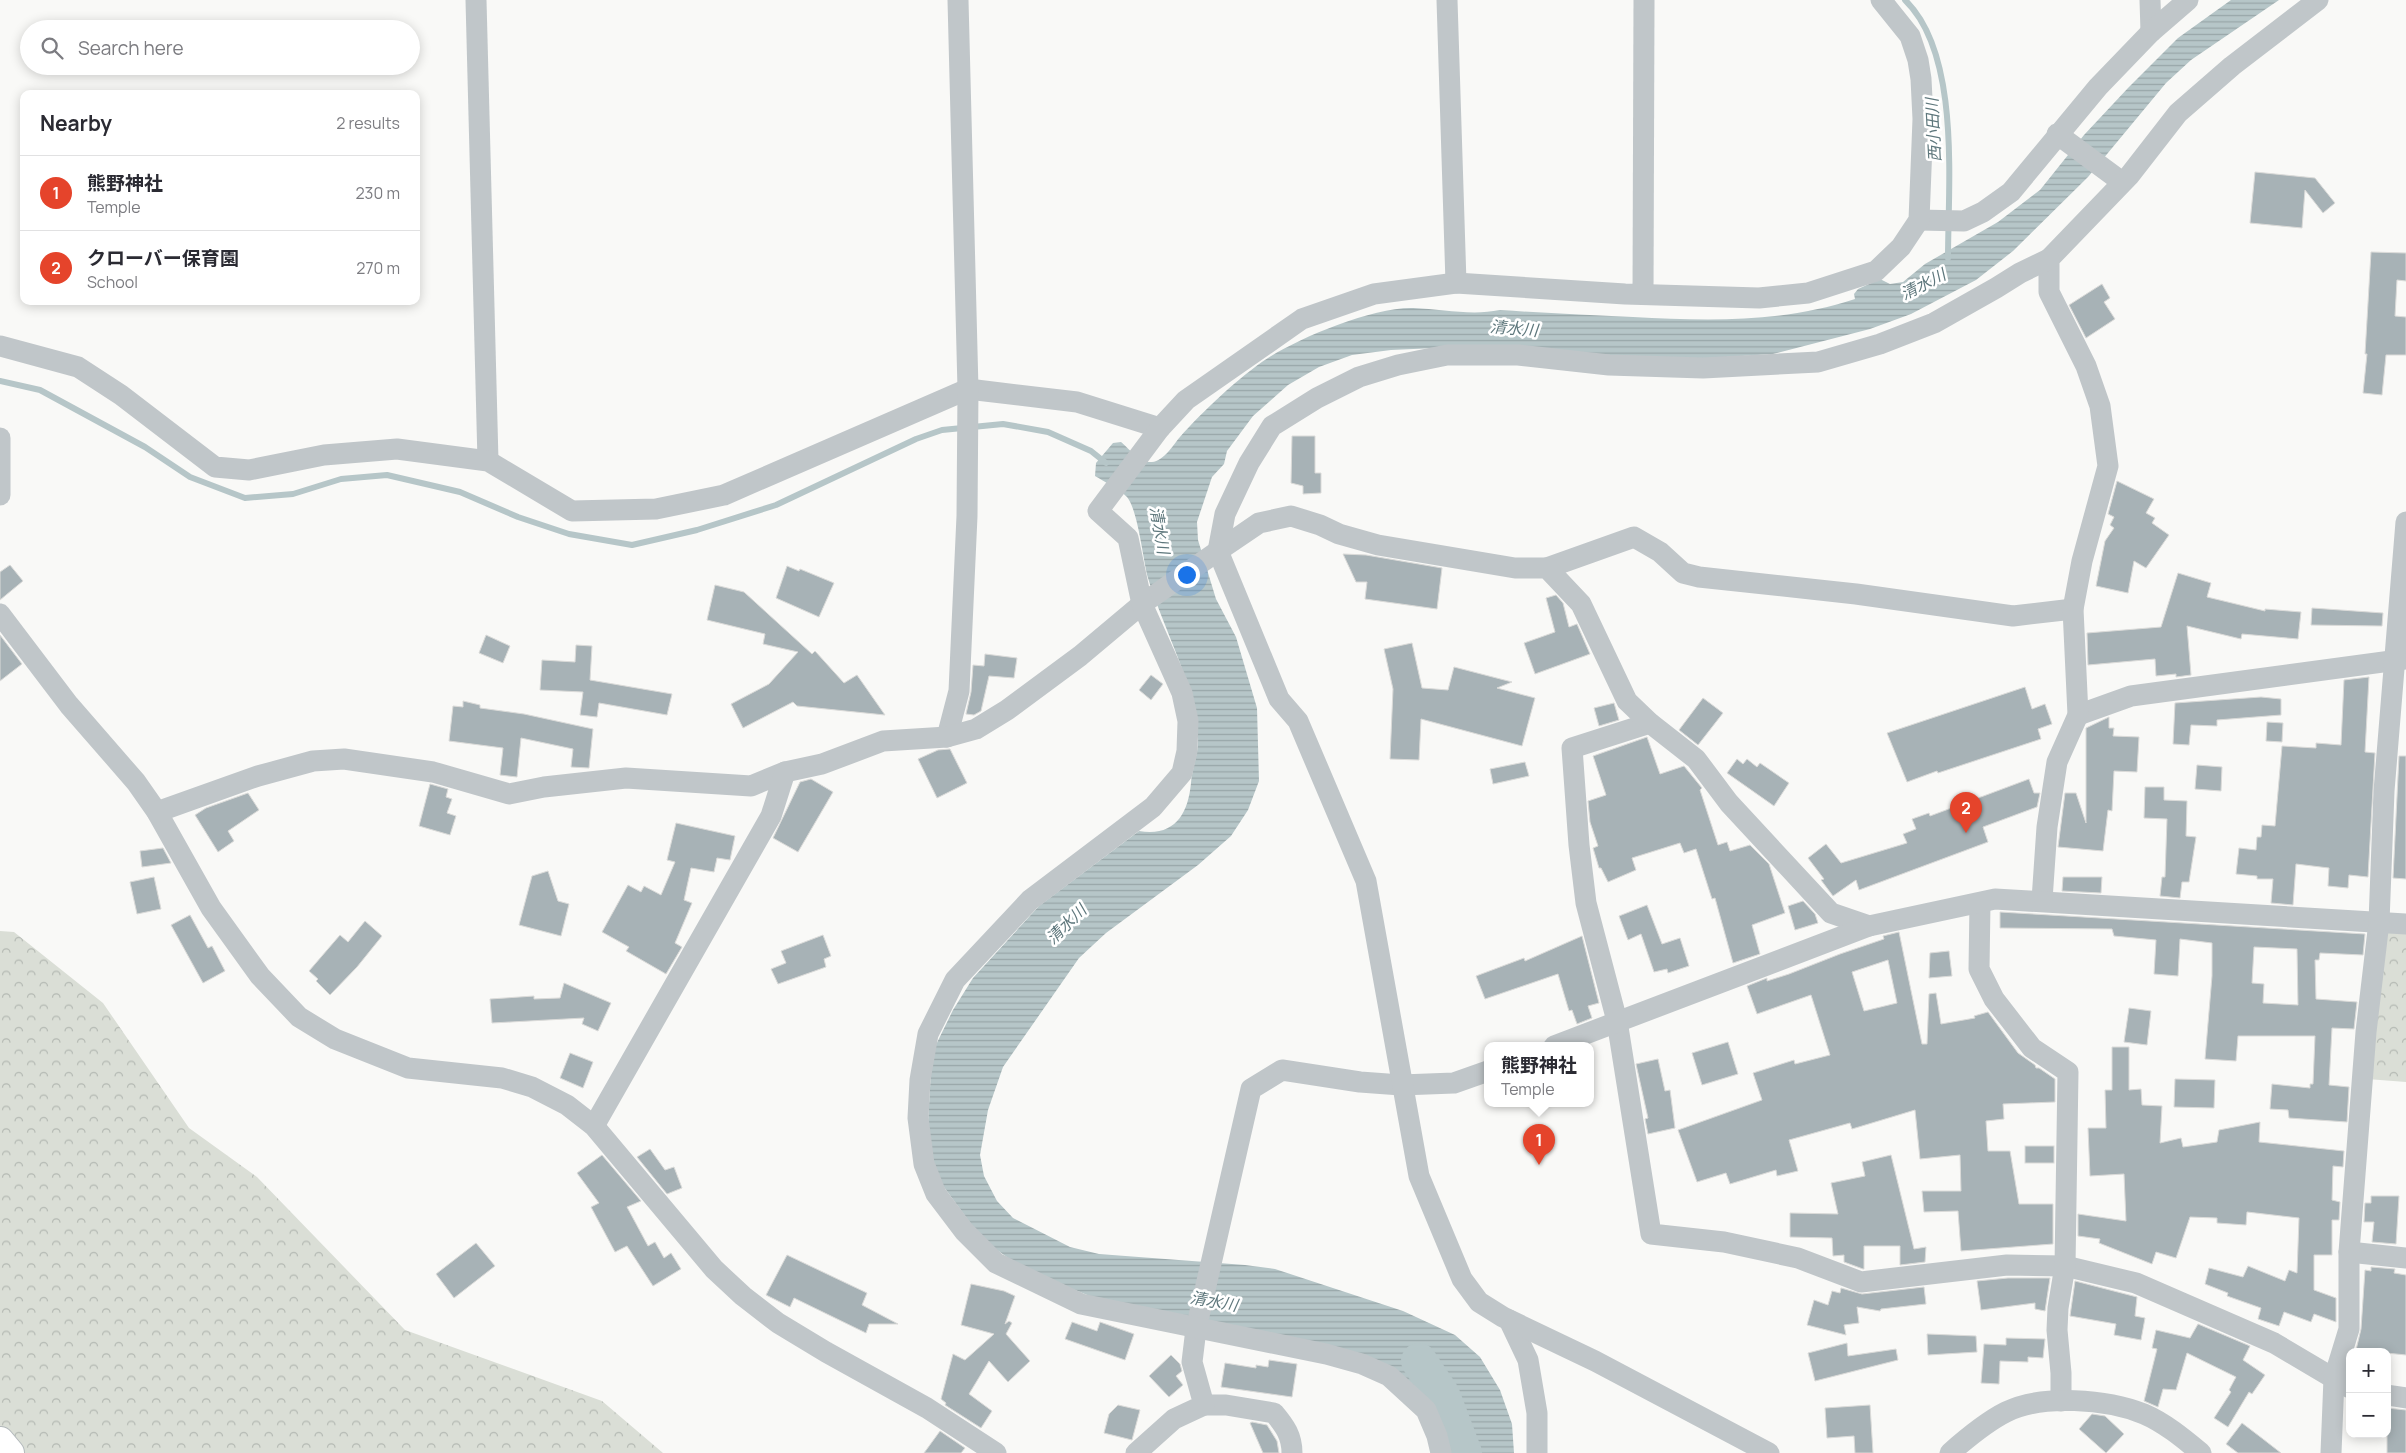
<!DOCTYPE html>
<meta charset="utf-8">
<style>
body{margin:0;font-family:Manrope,"Noto Sans JP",sans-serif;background:#f2f2f3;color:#2b2b33}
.controls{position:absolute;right:15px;bottom:15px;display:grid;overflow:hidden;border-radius:10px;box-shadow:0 2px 12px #0003}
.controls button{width:45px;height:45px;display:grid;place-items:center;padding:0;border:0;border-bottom:1px solid #e1e1e2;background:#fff;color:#2b2b33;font:25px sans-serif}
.you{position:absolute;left:1186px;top:574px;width:18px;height:18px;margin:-12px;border:4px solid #fff;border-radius:50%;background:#1a73e8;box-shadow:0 0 0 8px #1a73e833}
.badge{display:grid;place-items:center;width:32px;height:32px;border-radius:50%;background:#e5442b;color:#fff;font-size:16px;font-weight:700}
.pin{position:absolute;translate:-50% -41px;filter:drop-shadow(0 1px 2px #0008)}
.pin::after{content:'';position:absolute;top:26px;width:18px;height:15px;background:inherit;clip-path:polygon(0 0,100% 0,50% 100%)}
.popup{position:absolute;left:1484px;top:1042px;width:110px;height:65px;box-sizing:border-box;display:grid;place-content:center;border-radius:10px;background:#fff;filter:drop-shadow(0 1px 4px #0005);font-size:16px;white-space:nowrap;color:#7c7c81}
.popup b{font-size:19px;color:#2b2b33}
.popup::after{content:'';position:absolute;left:50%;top:100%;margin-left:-10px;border:10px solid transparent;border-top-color:#fff}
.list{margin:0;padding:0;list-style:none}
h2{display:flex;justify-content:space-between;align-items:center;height:65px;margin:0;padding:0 20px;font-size:21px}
h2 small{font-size:16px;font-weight:400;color:#7c7c81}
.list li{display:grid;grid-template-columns:32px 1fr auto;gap:15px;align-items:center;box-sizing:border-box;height:75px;padding:0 20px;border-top:1px solid #e1e1e2}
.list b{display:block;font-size:19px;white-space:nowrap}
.list p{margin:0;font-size:16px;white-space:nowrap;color:#7c7c81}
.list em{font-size:16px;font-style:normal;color:#7c7c81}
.icon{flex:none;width:28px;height:28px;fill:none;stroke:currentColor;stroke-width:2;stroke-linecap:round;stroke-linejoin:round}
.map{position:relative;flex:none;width:2406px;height:1453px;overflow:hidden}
.search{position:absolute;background:#fff;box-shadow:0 2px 12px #0003;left:20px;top:20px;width:400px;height:55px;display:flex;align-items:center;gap:12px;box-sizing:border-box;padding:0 18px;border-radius:28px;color:#7c7c81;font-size:19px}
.panel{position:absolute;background:#fff;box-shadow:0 2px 12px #0003;left:20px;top:90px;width:400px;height:215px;border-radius:10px}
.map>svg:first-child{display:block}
.forest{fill:url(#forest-crowns)}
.water{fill:url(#water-rules)}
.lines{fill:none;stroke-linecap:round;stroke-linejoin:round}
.stream{stroke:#b6c6c8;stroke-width:6}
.river{stroke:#b6c6c8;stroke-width:36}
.building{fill:#a7b2b6;stroke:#dbdbd9;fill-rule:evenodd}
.highway-casing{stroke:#b3b9bc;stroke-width:30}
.minor{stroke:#c0c6c9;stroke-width:21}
.highway{stroke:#fff;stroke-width:28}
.labels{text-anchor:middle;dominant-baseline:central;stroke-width:5;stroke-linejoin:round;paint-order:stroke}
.water-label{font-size:16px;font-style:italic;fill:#5e777c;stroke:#fff}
</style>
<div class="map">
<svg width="2406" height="1453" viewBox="0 0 2406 1453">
<defs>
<pattern id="forest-crowns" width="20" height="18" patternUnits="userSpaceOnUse" patternTransform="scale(1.25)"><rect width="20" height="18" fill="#daded6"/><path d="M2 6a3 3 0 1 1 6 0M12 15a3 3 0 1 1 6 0" fill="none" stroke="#b4b9b3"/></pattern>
<pattern id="water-rules" width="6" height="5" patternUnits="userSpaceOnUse" patternTransform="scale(1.25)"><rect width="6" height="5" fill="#b6c6c8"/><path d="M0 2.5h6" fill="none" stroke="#98a6a8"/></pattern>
</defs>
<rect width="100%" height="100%" fill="#f9f9f7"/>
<g class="forest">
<polygon points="2379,922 2406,925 2406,1082 2367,1079"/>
<polygon points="0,931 14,932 103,1003 189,1128 257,1177 405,1330 602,1401 663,1453 0,1453"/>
</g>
<path class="water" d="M2231,0H2279L2191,60L2166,83L2088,177L2013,251L1976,280L1911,314L1870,329L1773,354L1696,359H1649L1481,346L1391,350L1352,355L1319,367L1288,385L1253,416L1227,451L1224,464L1212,477L1197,522L1198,540L1216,599L1236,637L1257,708L1259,781L1248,810L1231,836L1198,865L1106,933L1079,958L1003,1067L988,1110L980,1155L984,1176L997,1201L1013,1218L1070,1247L1099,1254L1245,1265L1275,1269L1403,1311L1455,1335L1480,1357L1500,1390L1512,1424L1514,1453H1477C1470,1421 1451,1408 1427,1388L1423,1398L1391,1370L1107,1303L1023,1269L982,1239L938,1179L927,1140L932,1053L953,1010L973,978L1039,906L1139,831C1174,837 1188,815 1191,783C1192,768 1199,752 1198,738C1194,681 1164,631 1148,578C1143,560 1138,510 1127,497C1119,489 1105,482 1095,476L1096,463L1113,443L1121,442C1129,449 1141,463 1152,462C1164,461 1173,445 1180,437C1201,413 1240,376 1268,358C1301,337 1373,307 1413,308C1443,309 1471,316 1500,310C1545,313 1589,315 1633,317C1709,321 1782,323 1855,299L1854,294L1858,289L1880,279L1890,284L1903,282L1925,264L1998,222L2040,190L2084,135L2128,88L2178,38Z"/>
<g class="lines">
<g class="stream">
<path d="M1905,0C1961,54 1948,186 1948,258"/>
<polyline points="0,381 40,390 145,447 190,477 245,498 293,494 341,479 387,475 460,492 518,517 569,534 632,545 697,530 776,505 916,439 942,430 1003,424 1048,432 1091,451 1106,463"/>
</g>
<polyline class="river" points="1419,1361 1442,1395 1464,1453"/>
</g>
<g class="building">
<polygon points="2255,172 2315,178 2335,203 2323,213 2305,190 2302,228 2250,223"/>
<polygon points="2371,252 2406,253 2406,281 2397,280 2395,316 2406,317 2406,355 2386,355 2382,395 2363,393 2367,354 2365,354"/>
<polygon points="2102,284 2110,298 2104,302 2115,319 2086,338 2069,305"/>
<polygon points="1292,436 1315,436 1315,473 1321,473 1321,493 1303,494 1303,486 1291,483"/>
<polygon points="2117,481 2154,499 2146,513 2155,518 2152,523 2169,535 2146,568 2134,561 2128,593 2096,586 2105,541 2114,528 2110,525 2114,517 2108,514"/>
<polygon points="1343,554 1366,555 1442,568 1437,609 1365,599 1367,582 1356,582"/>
<polygon points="10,565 23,581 0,600 0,572"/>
<polygon points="787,566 799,571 800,569 834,583 819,617 776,598"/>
<polygon points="2178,573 2211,583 2207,597 2265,611 2265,609 2301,612 2298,639 2242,634 2241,639 2187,626 2191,675 2176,677 2176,674 2156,676 2155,659 2088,665 2087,633 2161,627"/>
<polygon points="715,585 744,592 812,654 815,651 844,683 857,675 885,715 797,706 793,702 743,728 731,704 769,684 798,652 763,644 765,634 707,620"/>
<polygon points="1556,595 1563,603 1569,627 1577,624 1590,654 1535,674 1524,643 1555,632 1546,598"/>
<polygon points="2312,608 2383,613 2382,626 2311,625"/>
<polygon points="0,635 22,664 0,681"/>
<polygon points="486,635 510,646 503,663 479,653"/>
<polygon points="1412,643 1422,688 1448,690 1454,667 1512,682 1497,688 1535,698 1522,746 1421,719 1419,760 1390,759 1393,689 1384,649"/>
<polygon points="576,645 592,646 590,680 672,694 667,715 599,703 597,717 580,715 583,692 540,690 542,660 575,662"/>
<polygon points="985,654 1017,658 1014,678 989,676 981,711 974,715 966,714 971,692 973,665 984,666"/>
<polygon points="1151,675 1163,684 1151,700 1139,690"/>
<polygon points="2369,677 2365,752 2375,753 2368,877 2349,875 2348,888 2328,886 2329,868 2296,864 2293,905 2271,903 2273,879 2257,879 2257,876 2236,874 2239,848 2256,850 2257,837 2261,837 2262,825 2275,826 2282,746 2316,748 2316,743 2341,745 2344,680"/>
<polygon points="2025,687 2032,709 2045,704 2052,724 2038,729 2041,739 1938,773 1937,771 1907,782 1887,733"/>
<polygon points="2261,697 2281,699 2281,715 2217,720 2217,726 2191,725 2189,745 2173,744 2175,703"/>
<polygon points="1703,698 1723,713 1698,745 1679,730"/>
<polygon points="463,701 480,705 480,708 524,714 593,729 589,768 571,767 573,749 521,738 517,777 500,775 503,748 449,741 453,706 463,707"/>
<polygon points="1614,703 1619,720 1599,726 1594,708"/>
<polygon points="2109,717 2109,728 2114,728 2113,736 2139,737 2137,772 2114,771 2112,811 2108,810 2103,851 2058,847 2065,793 2076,793 2086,823 2086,728"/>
<polygon points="2267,722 2283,723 2282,742 2266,741"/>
<polygon points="1647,737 1660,774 1684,766 1702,788 1700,790 1718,845 1727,842 1730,851 1750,845 1769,864 1785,913 1752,925 1760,954 1733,963 1715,898 1712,899 1696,849 1684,853 1680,843 1632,858 1636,870 1608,882 1601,868 1599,868 1593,848 1598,846 1590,822 1588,801 1606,795 1593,756"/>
<polygon points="950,749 967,783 937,798 918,759 938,750"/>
<polygon points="2399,756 2406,756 2406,879 2393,878"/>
<polygon points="1737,759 1743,764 1747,759 1757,767 1760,763 1789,783 1774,806 1727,773"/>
<polygon points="1525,762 1529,776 1493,784 1490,769"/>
<polygon points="2197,765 2222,767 2221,791 2195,789"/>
<polygon points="811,779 833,792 798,852 773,838 800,782"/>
<polygon points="2029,779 2034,793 2040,793 2037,807 1983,827 1988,842 1859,890 1856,880 1833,896 1821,880 1824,879 1808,858 1826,844 1841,863 1907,843 1903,834 1916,829 1912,819 1929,813 1930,816"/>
<polygon points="430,784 448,789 446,797 452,799 447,813 456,816 450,835 419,826"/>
<polygon points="2145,787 2164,787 2164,800 2187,801 2186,836 2196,837 2189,882 2182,882 2180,898 2160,896 2162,877 2165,877 2167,819 2144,818"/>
<polygon points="248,793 259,810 228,831 234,841 218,852 195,815 206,808"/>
<polygon points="676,823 735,836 730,860 717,858 714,872 691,868 684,900 692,903 675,943 682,947 666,974 626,951 629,947 602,932 628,885 641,892 644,886 661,895 675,862 667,860"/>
<polygon points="163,848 171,863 142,867 140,851"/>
<polygon points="548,871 558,901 569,904 561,936 519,925 532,876"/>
<polygon points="154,877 161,909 137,914 130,882"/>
<polygon points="2063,877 2102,877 2101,893 2062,891"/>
<polygon points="1803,901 1815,914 1818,923 1795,930 1788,906"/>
<polygon points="1647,905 1662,944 1680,938 1689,966 1668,973 1667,969 1654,972 1641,934 1628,940 1619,916"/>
<path d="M2000,912L2365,934L2363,955L2320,953L2319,960H2315L2316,999L2357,1002L2354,1029L2332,1028L2329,1085L2349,1087L2347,1122L2289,1118L2288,1110L2270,1109L2272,1084L2310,1088V1084H2313L2315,1036H2238L2236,1061L2205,1059L2212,976V943L2180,939L2178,976L2154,974L2156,940L2114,936L2112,929L2000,928ZM2254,947L2297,949L2298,1005L2263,1003L2264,984L2252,983Z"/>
<polygon points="190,915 208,948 212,946 225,971 203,983 171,925"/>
<polygon points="365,921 382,936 357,967 330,995 316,981 318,979 309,971 340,935 348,942"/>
<path d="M1899,932L1922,1044H1927L1929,994L1936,993L1941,1024L1975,1018L1974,1016L1988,1012L2018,1053L2035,1065L2036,1068H2039L2055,1079V1102L2003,1104L2004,1119L1986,1121L1988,1151H2010L2019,1204H2053V1244L1961,1251L1958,1211L1924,1212L1922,1191H1961L1960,1155L1920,1159L1915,1110L1852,1129L1850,1123L1789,1140L1798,1171L1777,1176L1776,1170L1730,1184L1726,1173L1697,1182L1678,1130L1762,1100L1753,1073L1794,1060L1795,1064L1830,1055L1811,995L1757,1014L1747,986L1767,978V981L1789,974L1840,954L1884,939L1883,936ZM1888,960L1897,1003L1864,1011L1852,972Z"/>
<polygon points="823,935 831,956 824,959 826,967 778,984 771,969 786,963 781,951"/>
<polygon points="1582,936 1599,1003 1588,1006 1592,1018 1577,1024 1572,1010 1569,1011 1558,974 1485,999 1476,976 1524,958 1525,961"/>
<polygon points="1949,951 1952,976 1929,978 1930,953"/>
<polygon points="564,983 611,1003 598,1031 582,1024 584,1018 492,1023 490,999 534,996 534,999 560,998"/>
<polygon points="2129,1008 2151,1011 2147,1045 2124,1042"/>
<polygon points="1728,1042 1738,1074 1702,1085 1692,1053"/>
<polygon points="2112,1047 2129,1047 2129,1090 2141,1089 2142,1105 2162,1106 2160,1143 2181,1138 2183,1147 2217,1142 2219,1130 2260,1122 2259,1142 2344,1151 2343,1167 2333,1166 2332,1200 2340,1202 2339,1220 2332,1220 2332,1255 2314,1255 2314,1290 2336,1298 2336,1322 2314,1314 2311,1322 2284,1312 2279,1326 2258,1319 2261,1308 2227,1296 2228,1293 2205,1284 2209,1268 2243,1277 2248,1266 2285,1281 2289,1270 2297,1273 2299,1218 2247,1212 2246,1225 2217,1223 2217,1218 2190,1217 2176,1258 2156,1252 2152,1264 2099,1243 2100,1239 2078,1236 2078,1214 2126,1221 2124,1174 2090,1176 2088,1128 2106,1128 2105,1090 2112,1090"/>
<polygon points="570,1053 593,1062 583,1088 560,1078"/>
<polygon points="1658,1059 1665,1091 1670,1090 1675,1128 1648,1134 1645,1119 1648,1118 1636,1064"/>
<polygon points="2175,1079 2215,1080 2214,1108 2174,1107"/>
<rect x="2025" y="1146" width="29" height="17"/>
<polygon points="650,1149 665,1170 674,1167 682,1188 667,1194 637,1157"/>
<polygon points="602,1155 641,1201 627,1207 648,1246 655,1242 664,1258 671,1253 681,1269 653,1286 627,1246 615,1252 591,1207 599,1203 577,1173"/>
<polygon points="1891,1155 1914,1249 1926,1247 1925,1262 1900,1265 1900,1246 1864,1246 1864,1269 1863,1269 1844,1262 1844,1255 1833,1256 1832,1238 1790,1237 1790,1213 1838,1214 1831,1183 1865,1176 1862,1162"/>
<polygon points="2371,1196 2399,1196 2396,1244 2372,1242 2374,1222 2364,1222 2365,1203 2371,1203"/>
<polygon points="476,1243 495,1266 454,1298 436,1274"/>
<polygon points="787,1255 867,1293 862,1305 898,1324 869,1324 866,1333 794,1298 790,1307 766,1295"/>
<polygon points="2371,1267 2395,1269 2394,1273 2406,1275 2406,1355 2356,1350 2361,1329 2365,1270 2371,1271"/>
<polygon points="2008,1278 2050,1278 2045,1311 2035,1309 2035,1303 1981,1310 1977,1281"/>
<polygon points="2075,1281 2137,1297 2135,1316 2145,1318 2141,1340 2114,1335 2116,1324 2070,1316"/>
<polygon points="971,1284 1004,1291 1015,1296 1005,1324 1009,1321 1012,1323 1006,1334 1030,1361 1008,1382 989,1361 969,1394 992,1411 981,1428 945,1405 946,1403 941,1399 953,1354 965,1360 994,1334 961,1325"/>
<polygon points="1924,1287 1926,1304 1881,1309 1880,1311 1857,1307 1859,1323 1844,1325 1846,1335 1807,1325 1814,1300 1828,1305 1832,1291 1840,1293 1841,1288 1862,1294"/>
<polygon points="1072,1322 1097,1331 1100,1322 1134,1334 1125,1360 1065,1339"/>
<polygon points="2198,1324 2250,1346 2243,1360 2265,1375 2252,1394 2249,1392 2228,1427 2214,1418 2231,1392 2229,1390 2236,1377 2187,1353 2176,1390 2163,1389 2158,1407 2144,1401 2157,1349 2152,1348 2156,1330 2190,1338"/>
<polygon points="1927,1334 1976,1336 1977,1352 1928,1355"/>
<polygon points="2006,1338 2045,1339 2043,1358 2028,1357 2028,1362 2000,1361 1999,1384 1981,1383 1984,1344 2006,1345"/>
<polygon points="1847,1343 1848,1356 1896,1349 1898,1360 1815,1381 1808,1353"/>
<polygon points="1171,1355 1180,1364 1182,1371 1176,1376 1183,1385 1169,1397 1149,1376"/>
<polygon points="1269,1360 1297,1364 1292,1397 1221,1387 1225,1363 1256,1368 1256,1365 1268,1367"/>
<polygon points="1118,1405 1140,1410 1132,1440 1104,1433 1109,1414"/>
<polygon points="1870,1405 1873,1453 1855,1453 1854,1436 1827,1438 1825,1408"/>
<polygon points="2387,1408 2406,1410 2406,1453 2387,1453"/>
<polygon points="2092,1414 2105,1416 2124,1434 2106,1453 2079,1429"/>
<polygon points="1252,1422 1267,1425 1277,1441 1279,1453 1263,1453 1250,1423"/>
<polygon points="2242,1423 2263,1439 2281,1453 2238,1453 2226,1444"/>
<polygon points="940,1431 965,1448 961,1453 924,1453"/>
</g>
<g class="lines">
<defs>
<polyline id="highway" points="0,1441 10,1453"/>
</defs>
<use href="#highway" class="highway-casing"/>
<g class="minor">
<polyline points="476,0 488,461"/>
<polyline points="1447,0 1456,283"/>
<polyline points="2150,0 2151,32"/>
<polyline points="2057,134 2122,182"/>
<polyline points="1919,220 1964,221 1983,212 2011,192 2098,87 2151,32 2188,0"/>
<polyline points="1643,294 1644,0"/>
<polyline points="0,346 78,367 121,395 215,467 249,470 324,455 397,449 488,461 572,511 656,509 724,495 968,389 1077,402 1160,428"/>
<polyline points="0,438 0,495"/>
<polyline points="1547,568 1634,537 1660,552 1683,573 1699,577 1856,594 2013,616 2073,609"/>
<polyline points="0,614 69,705 136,782 157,812 211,908 260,976 299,1017 335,1039 408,1068 502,1078 532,1087 567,1105 594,1126 714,1269 743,1296 778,1323 826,1352 927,1408 996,1453"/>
<polyline points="2078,715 2131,696 2406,659"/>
<polyline points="1650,723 1572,748 1579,845 1586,903 1617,1021 1651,1234 1724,1242 1798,1258 1861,1282 2007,1265 2065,1266 2136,1283 2274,1343 2350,1388"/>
<polyline points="947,737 959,691 967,516 968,389 958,0"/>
<polyline points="157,812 258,776 313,761 344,759 433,772 509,794 544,787 626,778 751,786 785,772 822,764 883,741 947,737 976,729 1007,710 1080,656 1142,604 1218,551 1259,523 1291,516 1320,525 1339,534 1378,545 1515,568 1547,568 1581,604 1627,701 1650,723 1696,759 1729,803 1831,913 1869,926"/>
<polyline points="2042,900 2047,827 2057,762 2078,715 2073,609 2082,561 2108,466 2100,406 2086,366 2049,292 2049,259 2129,176 2178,113 2232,66 2318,0"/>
<polyline points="1980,903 1979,969 1994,999 2032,1048 2068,1072 2065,1266 2058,1308 2057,1330 2061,1373 2061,1401"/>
<polyline points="1554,1046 1869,926 1995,899 2406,924"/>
<polyline points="594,1126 771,816 785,772"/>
<polyline points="2349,1252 2406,1258"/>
<polyline points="1509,1320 1528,1360 1537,1413 1537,1453"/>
<polyline points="2387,1395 2406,1398"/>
<path d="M1204,1405H1226L1274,1413C1285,1426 1292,1436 1292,1453"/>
<polyline points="1136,1453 1174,1419 1204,1405 1192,1362 1196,1329 1251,1089 1282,1070 1360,1082 1401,1085 1454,1083 1488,1071"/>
<polyline points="1441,1453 1437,1436 1426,1410 1389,1376 1362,1364 1326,1354 1081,1304 996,1263 964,1231 936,1194 924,1164 918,1118 920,1080 928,1034 955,980 1030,900 1153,807 1182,773 1187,751 1188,721 1182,693 1142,604 1128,538 1098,511 1160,428 1186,400 1302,319 1374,294 1456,283 1625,294 1759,298 1808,293 1876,271 1901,247 1919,220 1923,119 1921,79 1918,60 1910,36 1881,0"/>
<polyline points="1769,1453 1595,1361 1503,1317 1479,1302 1462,1279 1419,1176 1366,881 1298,721 1279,699 1218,551 1225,514 1249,463 1272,426 1317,398 1359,377 1398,365 1447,355 1518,355 1609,365 1703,368 1818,362 1880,344 1934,323 1996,288 2020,273 2049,259"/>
<path d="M1950,1453C1967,1438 1986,1422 2006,1412C2042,1394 2107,1399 2144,1414C2165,1423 2184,1439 2201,1453"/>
<polyline points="2331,1453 2334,1378 2349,1329 2349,1252 2366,1032 2379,922 2384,791 2406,522"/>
</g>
<use href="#highway" class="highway"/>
</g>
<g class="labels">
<g class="water-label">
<text transform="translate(1933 130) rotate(-93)">西小田川</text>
<text transform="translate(1923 284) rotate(-27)">清水川</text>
<text transform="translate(1514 328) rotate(5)">清水川</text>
<text transform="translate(1160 530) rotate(80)">清水川</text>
<text transform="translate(1066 924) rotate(-44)">清水川</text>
<text transform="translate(1214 1301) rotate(10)">清水川</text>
</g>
</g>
</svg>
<div class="controls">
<button>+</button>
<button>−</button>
</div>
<div class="you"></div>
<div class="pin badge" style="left:1539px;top:1165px">1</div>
<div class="popup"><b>熊野神社</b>Temple</div>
<div class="pin badge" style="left:1966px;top:833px">2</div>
<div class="search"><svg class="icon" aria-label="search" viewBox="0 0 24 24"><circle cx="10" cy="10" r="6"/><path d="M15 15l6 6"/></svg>Search here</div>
<section class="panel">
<h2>Nearby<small>2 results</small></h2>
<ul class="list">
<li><span class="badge">1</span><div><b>熊野神社</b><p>Temple</p></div><em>230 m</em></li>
<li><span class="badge">2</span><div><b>クローバー保育園</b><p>School</p></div><em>270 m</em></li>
</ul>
</section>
</div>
